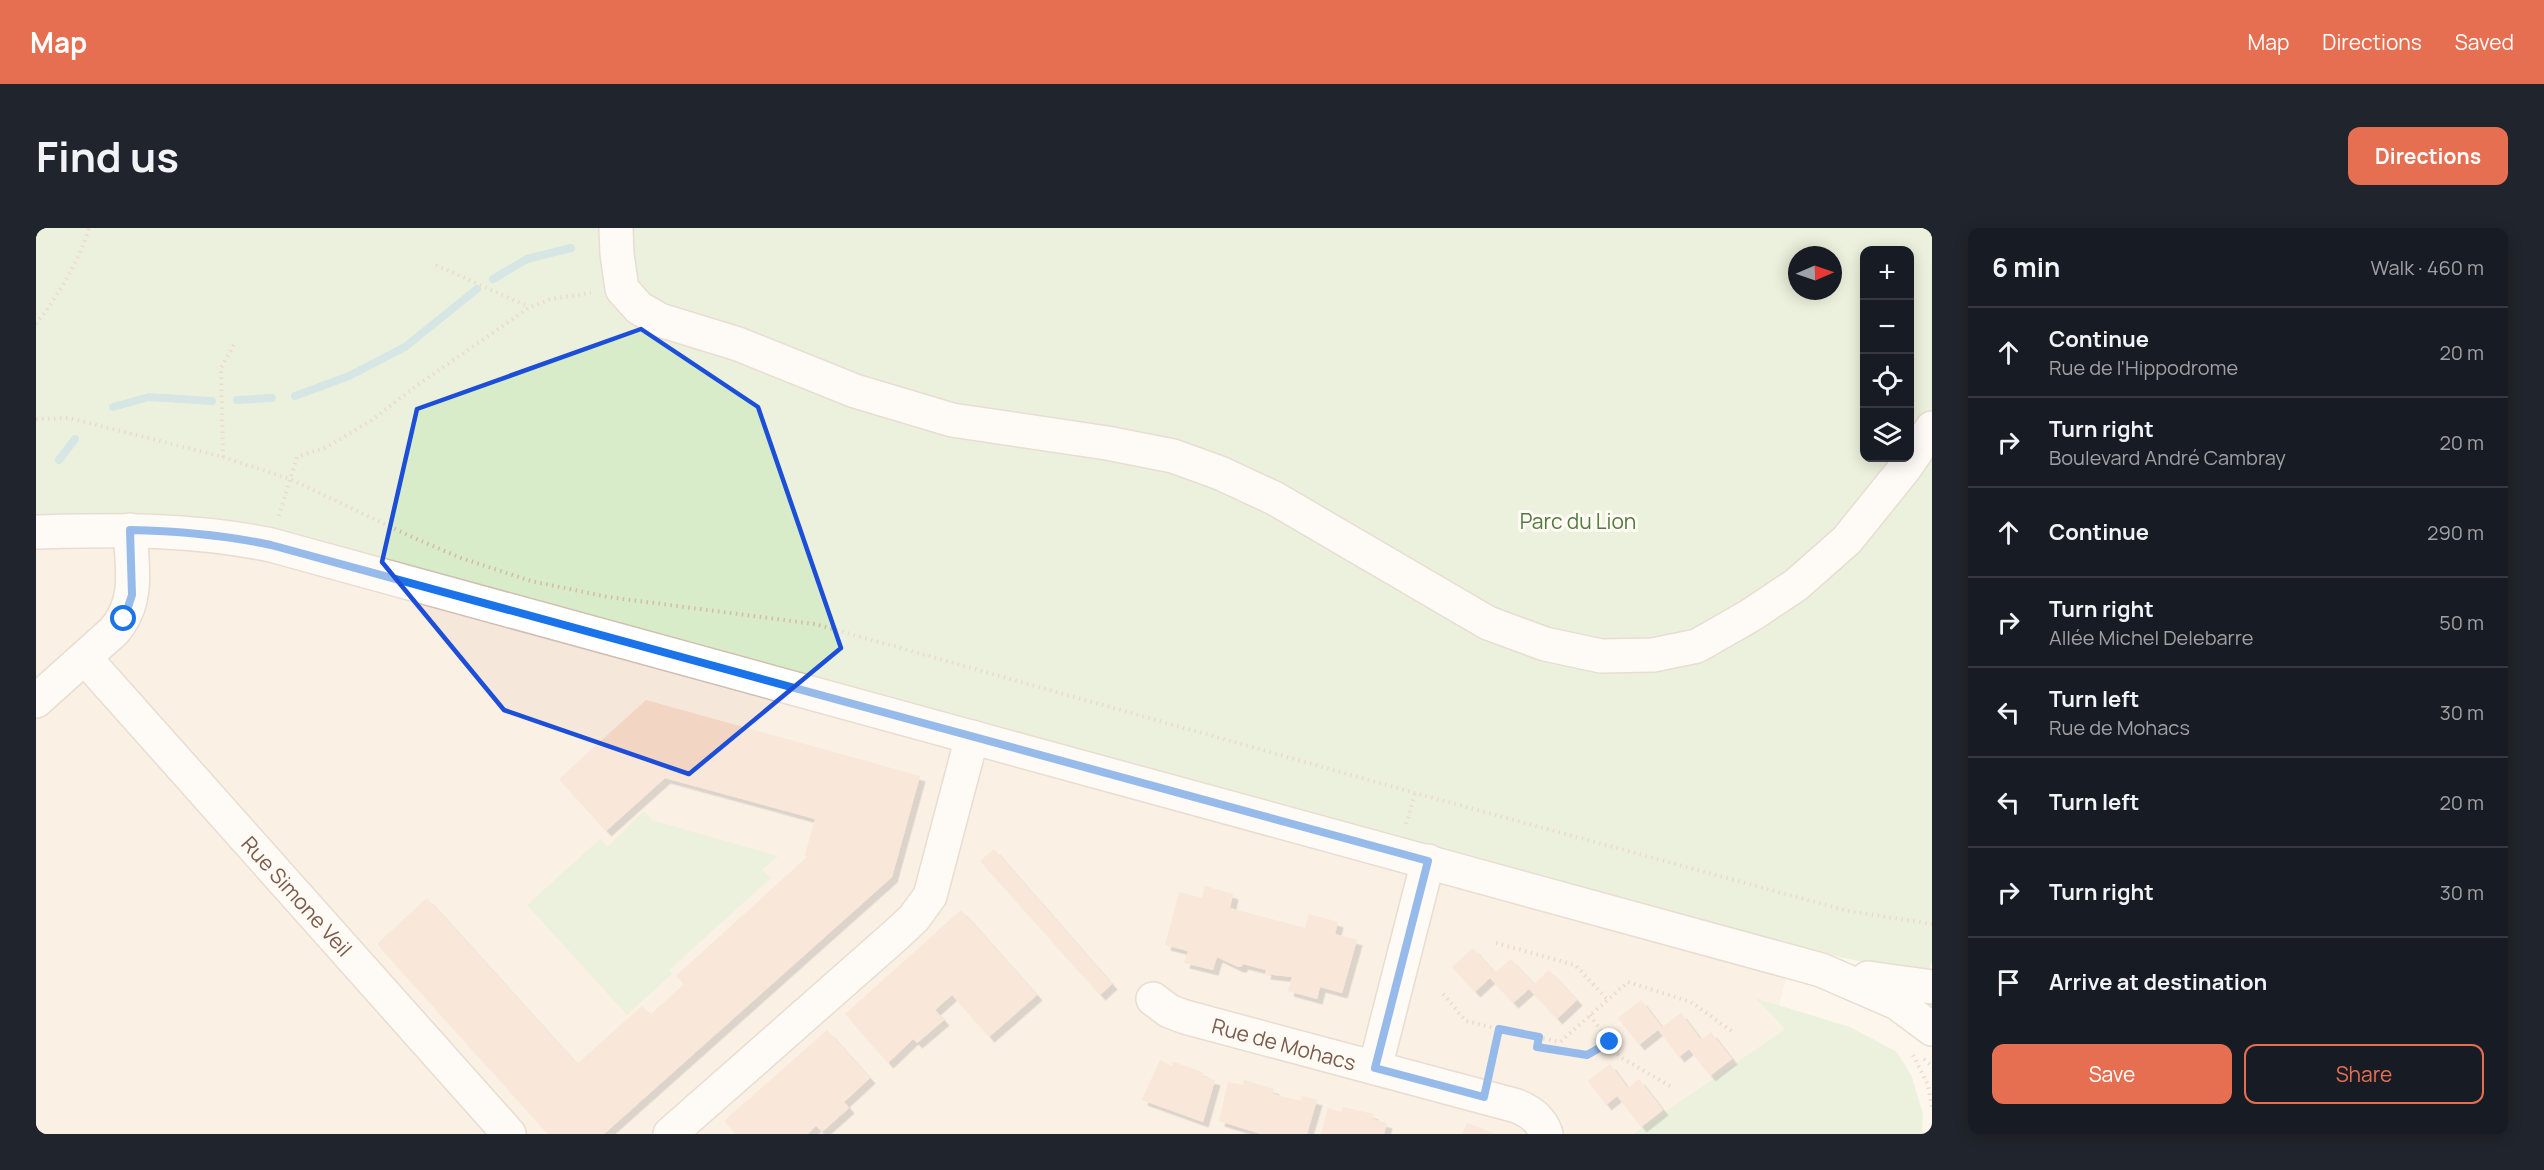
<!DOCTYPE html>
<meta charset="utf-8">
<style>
body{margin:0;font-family:Manrope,sans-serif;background:#20242c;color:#f1f3f6}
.controls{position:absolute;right:18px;top:18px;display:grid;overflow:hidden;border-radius:12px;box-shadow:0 3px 15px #0003}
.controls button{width:54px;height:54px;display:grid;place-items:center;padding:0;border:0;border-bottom:2px solid #363941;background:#171b24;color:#f1f3f6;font:30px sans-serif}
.compass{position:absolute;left:1752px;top:18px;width:54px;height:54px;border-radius:50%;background:#171b24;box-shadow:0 3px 15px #0003;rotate:88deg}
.stop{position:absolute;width:18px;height:18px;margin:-14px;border:4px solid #1a73e8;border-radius:50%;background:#fff}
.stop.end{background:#1a73e8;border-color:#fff;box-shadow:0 2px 6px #0008}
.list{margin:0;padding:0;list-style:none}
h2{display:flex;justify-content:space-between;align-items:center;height:78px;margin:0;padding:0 24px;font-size:26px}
h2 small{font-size:20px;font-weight:400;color:#9ea1a6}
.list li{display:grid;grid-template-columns:39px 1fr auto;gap:18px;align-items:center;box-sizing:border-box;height:90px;padding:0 24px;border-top:2px solid #363941}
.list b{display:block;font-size:22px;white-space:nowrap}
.list p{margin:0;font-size:20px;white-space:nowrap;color:#9ea1a6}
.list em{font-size:20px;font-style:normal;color:#9ea1a6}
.actions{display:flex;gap:12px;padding:18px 24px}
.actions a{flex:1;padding:14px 0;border:2px solid #e76f51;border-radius:12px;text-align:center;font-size:21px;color:#e76f51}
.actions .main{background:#e76f51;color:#fff}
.icon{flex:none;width:33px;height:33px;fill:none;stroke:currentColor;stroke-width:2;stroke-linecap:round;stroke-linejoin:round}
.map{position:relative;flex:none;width:1896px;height:906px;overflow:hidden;border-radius:12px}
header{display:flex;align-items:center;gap:36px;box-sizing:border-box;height:84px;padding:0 30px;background:#e76f51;color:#fff}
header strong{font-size:28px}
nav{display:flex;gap:33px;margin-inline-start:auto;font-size:21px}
.intro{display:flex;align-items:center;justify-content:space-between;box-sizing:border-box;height:144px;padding:0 36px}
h1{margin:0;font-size:42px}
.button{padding:15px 27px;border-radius:12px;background:#e76f51;color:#fff;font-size:21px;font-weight:700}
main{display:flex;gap:36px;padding:0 36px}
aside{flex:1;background:#171b24;border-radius:12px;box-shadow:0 3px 15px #0003}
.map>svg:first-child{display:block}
.residential{fill:#f5e8da}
.green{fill:#d8ecc9;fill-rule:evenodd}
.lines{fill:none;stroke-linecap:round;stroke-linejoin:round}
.stream{stroke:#a5d3da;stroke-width:8}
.building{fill:#f3d5c3;filter:url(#shadow)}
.minor-casing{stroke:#d1beb0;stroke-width:36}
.path{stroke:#d9b8a5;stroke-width:4;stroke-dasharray:1.5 4.5;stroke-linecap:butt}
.minor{stroke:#fff;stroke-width:33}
.route{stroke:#1a73e8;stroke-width:8}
.marked{fill:none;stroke:#1d4ed8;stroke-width:4.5;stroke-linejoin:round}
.labels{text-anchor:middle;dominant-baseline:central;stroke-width:6;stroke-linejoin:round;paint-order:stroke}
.park-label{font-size:21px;fill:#537a41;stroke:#fffaf3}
.street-label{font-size:21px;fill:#7a5c4d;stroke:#fffaf3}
</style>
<header>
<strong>Map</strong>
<nav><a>Map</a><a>Directions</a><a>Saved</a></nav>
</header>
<div class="intro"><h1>Find us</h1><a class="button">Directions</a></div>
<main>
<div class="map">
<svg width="1896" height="906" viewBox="0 0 1896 906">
<defs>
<filter id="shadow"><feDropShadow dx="5.5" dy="5.5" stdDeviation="0" flood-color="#0004"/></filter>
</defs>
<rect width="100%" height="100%" fill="#fdf6ec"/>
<polygon class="residential" points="146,290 1758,719 1743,778 1720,771 1749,801 1597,906 0,906 0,291"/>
<g class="green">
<path d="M0,0H1896V733L1891,748L1758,719L532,381L0,291ZM1828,22H1874V230H1828ZM1761,27H1797V63H1761Z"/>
<polygon points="608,583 616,592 742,628 726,642 735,650 633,742 636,746 591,787 491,677 564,611 571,619"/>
<polygon points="1719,770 1814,799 1861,824 1875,847 1887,885 1886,906 1597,906 1749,801"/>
</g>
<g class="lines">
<g class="stream">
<polyline points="457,51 491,31 535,20"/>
<polyline points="259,168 313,148 369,119 441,61"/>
<polyline points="201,172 236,170"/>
<polyline points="77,179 113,169 176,173"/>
<polyline points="23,232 39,211"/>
</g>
</g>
<g class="building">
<polygon points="610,472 884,548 856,649 568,906 512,906 341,716 391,670 541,836 606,778 614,787 648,756 640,748 771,629 769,627 779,591 629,550 570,603 523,551"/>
<polygon points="958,621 1076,756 1064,767 944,633"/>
<polygon points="1169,658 1197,666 1194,680 1269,700 1273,686 1302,694 1299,706 1321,712 1306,765 1284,759 1281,771 1252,763 1256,749 1229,746 1230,742 1207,736 1205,739 1202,739 1181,729 1177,742 1148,735 1152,723 1129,717 1143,664 1166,670"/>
<polygon points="925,682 1001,767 953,809 916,767 899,782 908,792 881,815 877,811 852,835 809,786"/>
<polygon points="1437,720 1459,745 1475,731 1498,756 1513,742 1541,772 1521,791 1493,761 1477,775 1454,750 1439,764 1416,739"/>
<polygon points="1605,772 1626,799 1645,785 1665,812 1675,804 1696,831 1674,848 1653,821 1643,829 1622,802 1603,817 1582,790"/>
<polygon points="791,802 834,850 808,874 813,880 786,904 780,898 772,906 700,906 688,893"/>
<polygon points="1124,832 1136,838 1137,834 1153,839 1168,845 1167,849 1179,852 1167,894 1106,872"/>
<polygon points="1574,836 1592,860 1603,851 1627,882 1605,899 1581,868 1570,877 1552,853"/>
<polygon points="1208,852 1238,861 1237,866 1265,873 1266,868 1281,872 1271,906 1225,906 1183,893 1192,854 1207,857"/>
<polygon points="1307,879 1337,886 1336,891 1351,895 1348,906 1285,906 1292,880 1305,884"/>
<polygon points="1431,895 1460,906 1426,906"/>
</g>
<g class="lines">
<defs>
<g id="minor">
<polyline points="580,0 581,26 586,61 603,80 624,92 702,116 819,163 916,192 1071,215 1137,228 1184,245 1238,270 1452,395 1509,416 1565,428 1617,427 1661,418 1715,387 1760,357 1811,312 1869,240 1896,200"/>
<path d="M0,304C83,302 153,300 235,317L1785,742L1861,775L1896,801"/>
<polyline points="49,430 473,906"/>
<path d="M0,473L78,403C104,373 96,339 94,302"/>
<polyline points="1832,750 1896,759"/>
<path d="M1117,771L1133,783L1149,789L1481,878C1495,884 1505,891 1510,906"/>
<polyline points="1339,840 1392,633"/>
<polyline points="634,906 861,706 878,690 894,668 936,509"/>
</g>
</defs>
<use href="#minor" class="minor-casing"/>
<g class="path">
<polyline points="400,37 493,79"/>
<path d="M0,96C22,67 42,36 53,0"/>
<polyline points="0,191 33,190 187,229 254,251 376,309 425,330 495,353 572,369 779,396 1379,565 1812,683 1896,696"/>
<polyline points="187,229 185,140 200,113"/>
<polyline points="243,288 261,229 291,219 336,192 380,158 494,79 515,71 555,65"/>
<polyline points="1370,596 1379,565"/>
<polyline points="1460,715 1539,737 1572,772"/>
<polyline points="1407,766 1430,793 1463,801"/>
<polyline points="1554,787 1584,829 1634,858"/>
<polyline points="1503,809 1501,819 1551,827 1574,814"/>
<polyline points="1877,827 1892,857 1896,880"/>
<polyline points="1888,831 1896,838"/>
<polyline points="1455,839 1463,801 1524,814 1592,754 1655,774 1697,804"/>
</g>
<use href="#minor" class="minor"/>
</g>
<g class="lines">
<path class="route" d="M88,391L96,367L94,302C143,303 188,307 235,317L1363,625L1392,633L1339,840L1448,869L1463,801L1503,809L1501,819L1551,827L1574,814"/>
</g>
<path d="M0 0H1896V906H0ZM605,101L722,179L805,420L653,546L468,482L346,334L381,181Z" fill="#fdf6ec" fill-opacity=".55" fill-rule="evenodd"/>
<path class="marked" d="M605,101L722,179L805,420L653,546L468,482L346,334L381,181Z"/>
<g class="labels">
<g class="park-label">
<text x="1542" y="293">Parc du Lion</text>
</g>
<g class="street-label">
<text transform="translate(261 668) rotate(48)">Rue Simone Veil</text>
<text transform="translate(1248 816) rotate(15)">Rue de Mohacs</text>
</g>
</g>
</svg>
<div class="controls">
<button>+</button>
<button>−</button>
<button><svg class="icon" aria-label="locate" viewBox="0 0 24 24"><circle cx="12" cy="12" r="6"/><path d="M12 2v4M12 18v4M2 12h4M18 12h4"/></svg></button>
<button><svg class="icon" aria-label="layers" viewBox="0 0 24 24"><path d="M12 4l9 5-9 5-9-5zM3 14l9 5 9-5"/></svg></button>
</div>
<svg class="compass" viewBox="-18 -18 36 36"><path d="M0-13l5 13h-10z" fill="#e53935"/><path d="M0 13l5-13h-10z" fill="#9ea1a6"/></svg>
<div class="stop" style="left:88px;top:391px"></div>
<div class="stop end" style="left:1574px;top:814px"></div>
</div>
<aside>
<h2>6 min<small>Walk · 460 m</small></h2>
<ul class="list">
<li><svg class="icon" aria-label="ahead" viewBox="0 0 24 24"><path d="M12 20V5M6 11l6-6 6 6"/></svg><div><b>Continue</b><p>Rue de l'Hippodrome</p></div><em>20 m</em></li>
<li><svg class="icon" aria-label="right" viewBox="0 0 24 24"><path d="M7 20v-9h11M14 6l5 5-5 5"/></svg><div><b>Turn right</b><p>Boulevard André Cambray</p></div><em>20 m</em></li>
<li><svg class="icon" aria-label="ahead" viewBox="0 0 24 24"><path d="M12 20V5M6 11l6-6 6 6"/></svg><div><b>Continue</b></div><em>290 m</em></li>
<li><svg class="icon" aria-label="right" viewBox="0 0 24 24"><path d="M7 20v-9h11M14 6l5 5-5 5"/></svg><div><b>Turn right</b><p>Allée Michel Delebarre</p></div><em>50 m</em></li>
<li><svg class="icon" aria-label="left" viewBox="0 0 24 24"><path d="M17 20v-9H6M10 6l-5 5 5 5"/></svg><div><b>Turn left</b><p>Rue de Mohacs</p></div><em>30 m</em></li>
<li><svg class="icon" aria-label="left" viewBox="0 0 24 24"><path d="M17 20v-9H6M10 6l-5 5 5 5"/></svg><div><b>Turn left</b></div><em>20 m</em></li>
<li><svg class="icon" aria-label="right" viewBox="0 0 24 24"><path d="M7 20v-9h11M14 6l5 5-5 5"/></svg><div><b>Turn right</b></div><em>30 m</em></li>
<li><svg class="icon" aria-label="arrive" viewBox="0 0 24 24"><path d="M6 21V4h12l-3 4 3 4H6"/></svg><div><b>Arrive at destination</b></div></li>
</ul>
<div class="actions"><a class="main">Save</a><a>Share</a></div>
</aside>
</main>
